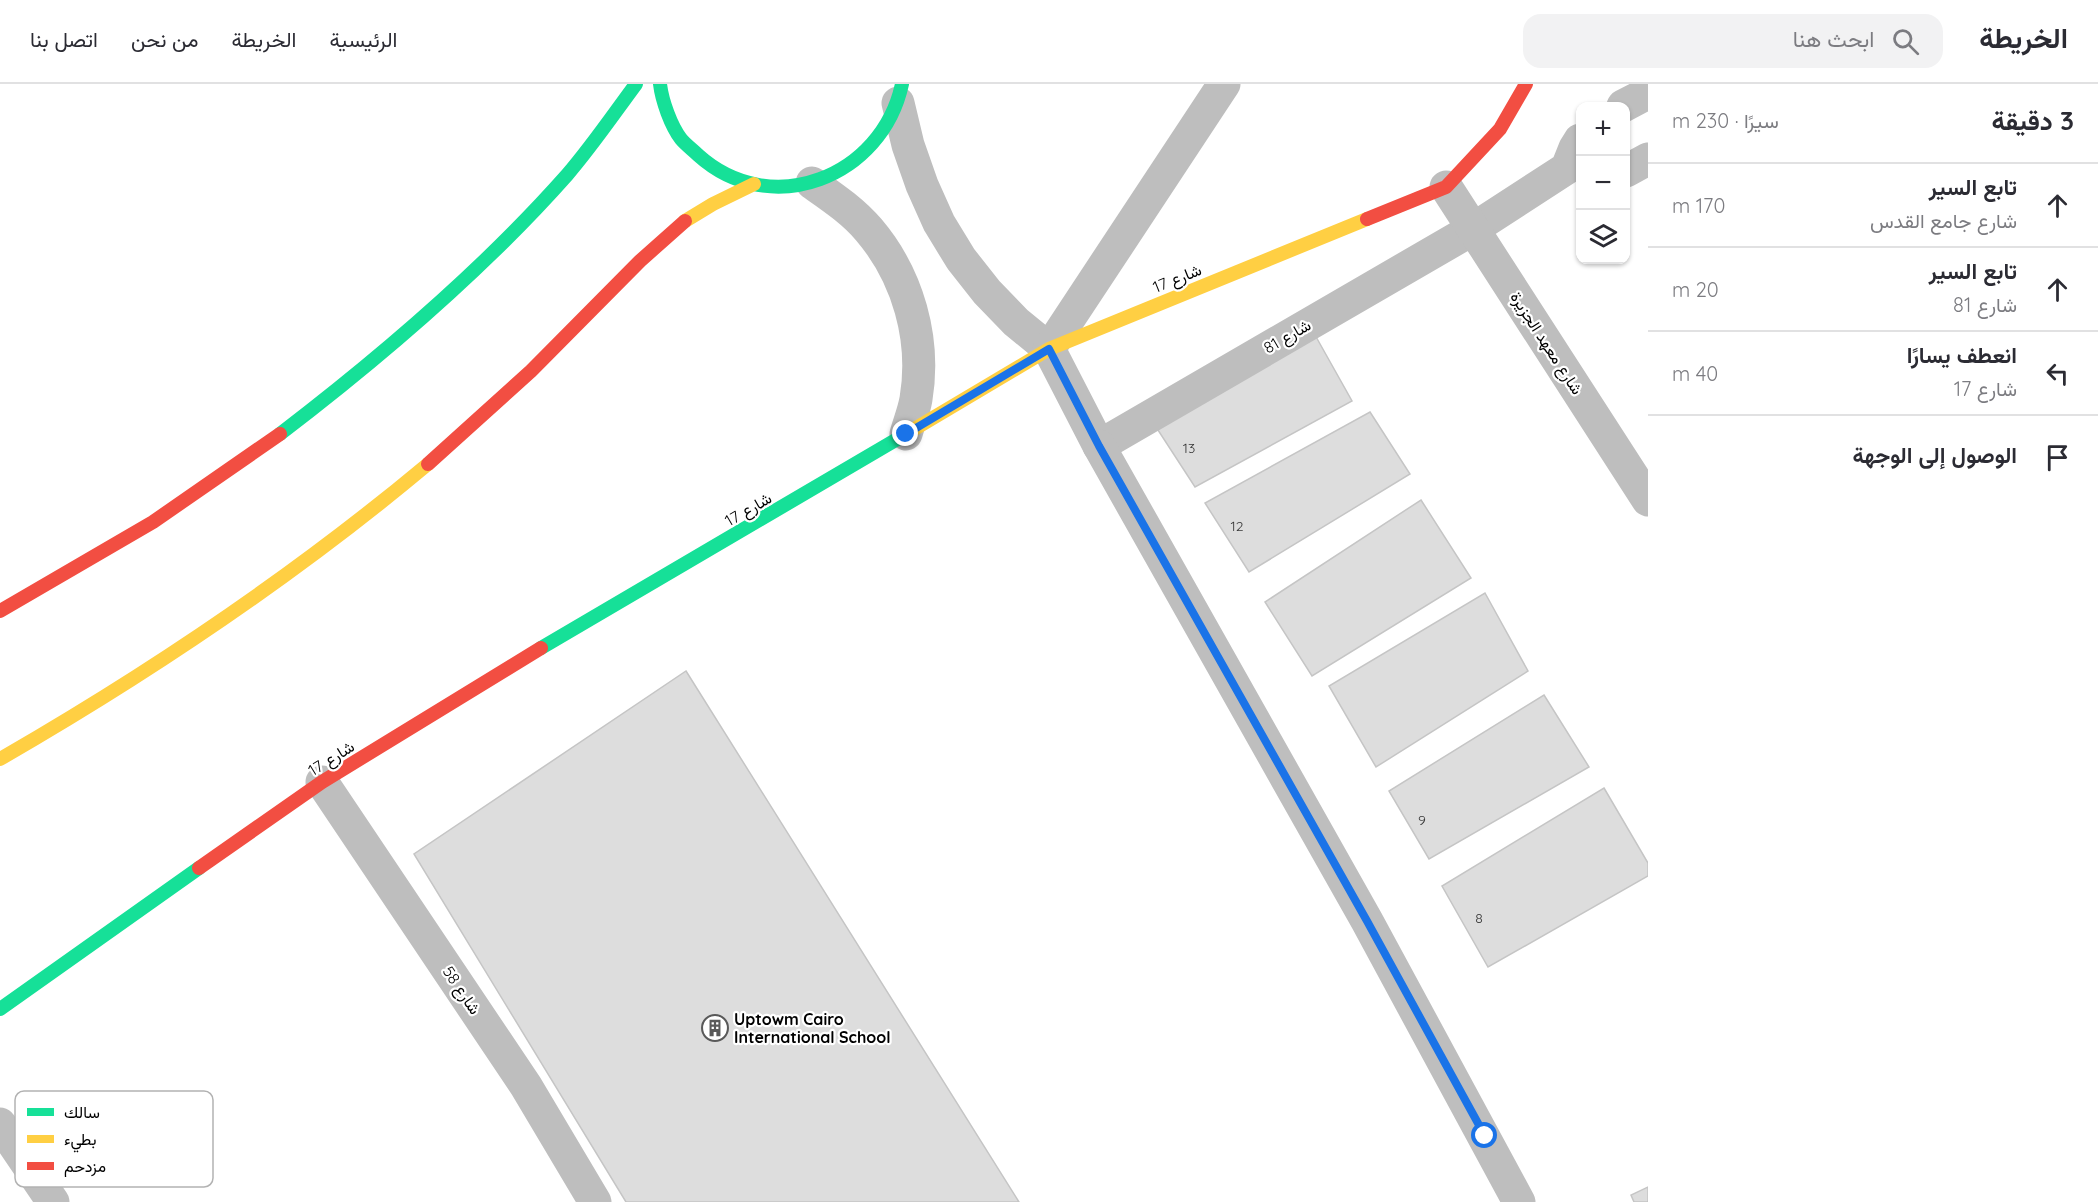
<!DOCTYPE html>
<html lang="ar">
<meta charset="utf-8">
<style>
body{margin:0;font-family:Quicksand,Vazirmatn,sans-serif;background:#f2f2f3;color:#2b2b33;direction:rtl}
.controls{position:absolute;right:18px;top:18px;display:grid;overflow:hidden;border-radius:12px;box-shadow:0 2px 4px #0004}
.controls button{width:54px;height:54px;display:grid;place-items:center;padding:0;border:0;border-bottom:2px solid #e1e1e2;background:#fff;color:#2b2b33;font:30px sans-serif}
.stop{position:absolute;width:18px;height:18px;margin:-14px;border:4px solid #1a73e8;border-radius:50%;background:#fff}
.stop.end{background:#1a73e8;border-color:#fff;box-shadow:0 2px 6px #0008}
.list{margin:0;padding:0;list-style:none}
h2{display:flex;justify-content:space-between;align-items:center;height:78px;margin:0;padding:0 24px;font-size:26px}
h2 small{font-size:20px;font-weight:400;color:#7c7c81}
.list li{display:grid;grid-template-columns:39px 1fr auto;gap:18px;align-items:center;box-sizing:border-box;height:84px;padding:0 24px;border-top:2px solid #e1e1e2}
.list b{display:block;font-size:22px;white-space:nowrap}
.list p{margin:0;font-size:20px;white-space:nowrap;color:#7c7c81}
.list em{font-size:20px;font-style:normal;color:#7c7c81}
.icon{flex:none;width:33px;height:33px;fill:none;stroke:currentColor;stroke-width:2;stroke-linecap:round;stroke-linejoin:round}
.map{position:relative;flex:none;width:1648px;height:1118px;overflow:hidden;direction:ltr}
header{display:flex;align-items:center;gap:36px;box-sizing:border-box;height:84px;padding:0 30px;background:#fff;border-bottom:2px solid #e1e1e2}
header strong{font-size:28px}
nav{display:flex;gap:33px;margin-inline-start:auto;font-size:21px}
.search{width:420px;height:54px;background:#f2f2f3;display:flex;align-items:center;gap:15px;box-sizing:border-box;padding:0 21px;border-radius:18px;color:#7c7c81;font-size:22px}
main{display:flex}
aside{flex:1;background:#fff}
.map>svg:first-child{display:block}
.building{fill:#ddd;stroke:#c5c5c5;stroke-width:1.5}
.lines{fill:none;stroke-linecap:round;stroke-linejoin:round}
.street{stroke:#bebebe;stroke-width:33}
.fast{stroke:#16e098;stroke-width:14}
.slow{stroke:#ffcf43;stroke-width:14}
.jam{stroke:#f24e42;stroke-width:14}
.route{stroke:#1a73e8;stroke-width:8}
.labels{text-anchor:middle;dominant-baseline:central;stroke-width:4.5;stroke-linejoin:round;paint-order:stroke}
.number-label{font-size:14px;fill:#373737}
.street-label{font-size:16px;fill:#000;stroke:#fff}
.poi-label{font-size:16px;font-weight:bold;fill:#000;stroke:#fff;text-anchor:start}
.key{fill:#fff;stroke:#b2b2b2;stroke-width:1.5}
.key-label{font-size:16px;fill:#000}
</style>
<header>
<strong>الخريطة</strong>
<div class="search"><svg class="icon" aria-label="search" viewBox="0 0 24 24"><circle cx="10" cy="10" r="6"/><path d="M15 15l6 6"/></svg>ابحث هنا</div>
<nav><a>الرئيسية</a><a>الخريطة</a><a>من نحن</a><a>اتصل بنا</a></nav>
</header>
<main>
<aside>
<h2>3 دقيقة<small>سيرًا · 230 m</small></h2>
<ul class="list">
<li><svg class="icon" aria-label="ahead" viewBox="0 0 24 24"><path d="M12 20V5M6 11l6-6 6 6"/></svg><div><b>تابع السير</b><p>شارع جامع القدس</p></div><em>170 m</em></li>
<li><svg class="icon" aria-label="ahead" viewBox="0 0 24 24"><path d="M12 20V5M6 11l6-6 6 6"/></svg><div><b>تابع السير</b><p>شارع 81</p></div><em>20 m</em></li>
<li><svg class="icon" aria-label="left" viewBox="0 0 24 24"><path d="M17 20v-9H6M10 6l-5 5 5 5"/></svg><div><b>انعطف يسارًا</b><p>شارع 17</p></div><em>40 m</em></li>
<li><svg class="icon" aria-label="arrive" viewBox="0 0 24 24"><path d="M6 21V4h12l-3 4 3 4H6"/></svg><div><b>الوصول إلى الوجهة</b></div></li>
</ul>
</aside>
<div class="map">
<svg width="1648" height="1118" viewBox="0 0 1648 1118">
<rect width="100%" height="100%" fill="#fff"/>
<g class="building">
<polygon points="1315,251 1352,317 1195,403 1156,343"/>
<polygon points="1370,328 1410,390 1249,488 1205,419"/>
<polygon points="1421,416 1471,494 1312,592 1265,518"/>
<polygon points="1485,509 1528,587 1376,683 1329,602"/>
<polygon points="686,587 1019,1118 626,1118 414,770"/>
<polygon points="1544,611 1589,683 1429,775 1389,707"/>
<polygon points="1604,704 1648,779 1648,792 1488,883 1442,802"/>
<polygon points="1648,1103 1648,1118 1634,1118 1631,1111"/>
</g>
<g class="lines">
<g class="street">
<polyline points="898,19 908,61 922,101 939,139 961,175 987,208 1016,238 1049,265 1099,362 1473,145 1567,84 1575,64 1580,56"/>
<polyline points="1623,22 1648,9"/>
<polyline points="1626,87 1648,75"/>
<path d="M812,99C832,113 853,127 869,146C908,192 926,255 916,315C914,327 909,339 906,350"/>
<polyline points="1446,103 1648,416"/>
<polyline points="1049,265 1224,0"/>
<polyline points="1099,362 1367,837 1519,1118"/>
<polyline points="322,698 526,1002 595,1118"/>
<polyline points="0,1040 53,1118"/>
</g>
<g class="fast">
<path d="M660,0C662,17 671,42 681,55C686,61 693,66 698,71C771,137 882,93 902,0"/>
<path d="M280,350C382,272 482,187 567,91C592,62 613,31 636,0"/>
<polyline points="541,564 911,347"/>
<polyline points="0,925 199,784"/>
</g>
<g class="slow">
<polyline points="685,137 713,120 754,100"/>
<polyline points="911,347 1049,265 1367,135"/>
<path d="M0,675C151,588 294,492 428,380"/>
</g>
<g class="jam">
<polyline points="1367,135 1446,103 1500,45 1526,0"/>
<polyline points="428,380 531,287 640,177 685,137"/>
<polyline points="0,527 153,438 280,350"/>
<polyline points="199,784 322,698 541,564"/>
</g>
</g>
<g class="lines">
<polyline class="route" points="906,350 1049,265 1099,362 1367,837 1485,1052"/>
</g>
<defs>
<symbol id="building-ring" viewBox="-11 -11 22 22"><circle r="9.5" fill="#fff" stroke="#595959" stroke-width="1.5"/><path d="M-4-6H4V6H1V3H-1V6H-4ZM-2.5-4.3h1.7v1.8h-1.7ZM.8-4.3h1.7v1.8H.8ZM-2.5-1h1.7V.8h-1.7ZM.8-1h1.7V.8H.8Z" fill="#595959"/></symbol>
</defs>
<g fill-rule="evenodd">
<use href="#building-ring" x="700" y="929" width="30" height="30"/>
</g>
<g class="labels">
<g class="number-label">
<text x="1189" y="364">13</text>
<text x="1237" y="442">12</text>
<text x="1422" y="736">9</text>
<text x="1479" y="834">8</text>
</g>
<g class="street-label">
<text transform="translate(1177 194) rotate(-22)">شارع 17</text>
<text transform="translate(1287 252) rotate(-30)">شارع 81</text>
<text transform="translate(1547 259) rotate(57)">شارع معهد الجزيرة</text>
<text transform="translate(748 425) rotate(-30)">شارع 17</text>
<text transform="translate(331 674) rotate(-32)">شارع 17</text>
<text transform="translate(462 906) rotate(56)">شارع 58</text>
</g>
<g class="poi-label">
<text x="734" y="935">Uptowm Cairo<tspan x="734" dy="18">International School</tspan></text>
</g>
</g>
<rect x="15" y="1007" width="198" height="96" rx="9" class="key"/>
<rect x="27" y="1024" width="27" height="8" fill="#16e098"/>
<rect x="27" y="1051" width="27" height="8" fill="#ffcf43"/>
<rect x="27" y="1078" width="27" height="8" fill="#f24e42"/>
<g class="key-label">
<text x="64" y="1034">سالك</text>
<text x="64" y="1061">بطيء</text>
<text x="64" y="1088">مزدحم</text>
</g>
</svg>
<div class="controls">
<button>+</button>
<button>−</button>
<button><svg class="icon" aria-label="layers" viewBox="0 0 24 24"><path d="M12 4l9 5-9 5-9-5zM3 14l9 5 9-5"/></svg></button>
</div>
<div class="stop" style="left:1485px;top:1052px"></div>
<div class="stop end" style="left:906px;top:350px"></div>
</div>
</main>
